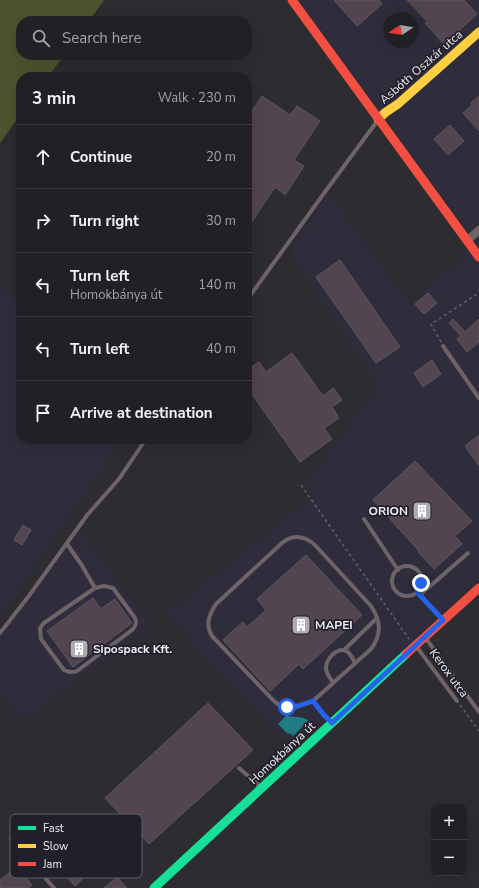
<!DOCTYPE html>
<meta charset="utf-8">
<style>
body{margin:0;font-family:"Nunito Sans",sans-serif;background:#29292d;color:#f1f3f6}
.controls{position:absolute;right:12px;bottom:12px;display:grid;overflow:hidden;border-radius:8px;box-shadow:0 4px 16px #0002}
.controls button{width:36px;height:36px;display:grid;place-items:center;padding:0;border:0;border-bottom:1px solid #3e3e42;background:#212125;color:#f1f3f6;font:20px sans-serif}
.compass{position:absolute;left:383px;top:12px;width:36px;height:36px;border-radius:50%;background:#212125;box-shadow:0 4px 16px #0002;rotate:258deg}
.stop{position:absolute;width:12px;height:12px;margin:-9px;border:3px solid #2563eb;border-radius:50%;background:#fff}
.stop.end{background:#2563eb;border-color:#fff;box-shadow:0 1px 4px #0008}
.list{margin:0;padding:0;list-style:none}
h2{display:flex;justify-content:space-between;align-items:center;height:52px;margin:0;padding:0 16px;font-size:17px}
h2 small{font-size:13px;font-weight:400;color:#a2a3a7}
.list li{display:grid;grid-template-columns:26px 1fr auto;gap:12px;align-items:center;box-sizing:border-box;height:64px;padding:0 16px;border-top:1px solid #3e3e42}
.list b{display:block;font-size:15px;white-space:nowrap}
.list p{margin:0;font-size:13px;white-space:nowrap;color:#a2a3a7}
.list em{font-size:13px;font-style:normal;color:#a2a3a7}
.icon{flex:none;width:22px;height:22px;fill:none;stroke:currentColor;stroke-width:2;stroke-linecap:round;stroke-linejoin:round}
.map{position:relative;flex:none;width:479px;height:888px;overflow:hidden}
.search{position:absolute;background:#212125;box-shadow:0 4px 16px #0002;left:16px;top:16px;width:236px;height:44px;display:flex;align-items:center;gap:10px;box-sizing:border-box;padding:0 14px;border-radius:16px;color:#a2a3a7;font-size:15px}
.panel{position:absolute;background:#212125;box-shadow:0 4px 16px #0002;left:16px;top:72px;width:236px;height:372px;border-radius:16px}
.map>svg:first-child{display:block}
.built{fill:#2f2d3c;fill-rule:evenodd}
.green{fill:#4b542d}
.water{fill:#217b87}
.building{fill:#52454f;stroke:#5b595c}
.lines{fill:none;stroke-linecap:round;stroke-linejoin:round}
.path{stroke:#666164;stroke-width:1.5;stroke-dasharray:3 3;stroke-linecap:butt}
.lane{stroke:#6e6467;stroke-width:4}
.street{stroke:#6e6467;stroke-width:8}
.fast{stroke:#16e098;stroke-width:9}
.slow{stroke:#ffcf43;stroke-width:9}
.jam{stroke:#f24e42;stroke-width:9}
.route{stroke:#2563eb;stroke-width:5}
.labels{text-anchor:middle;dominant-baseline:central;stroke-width:3.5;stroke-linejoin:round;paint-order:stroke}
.street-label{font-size:12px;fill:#f0eff6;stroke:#21202a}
.poi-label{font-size:12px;font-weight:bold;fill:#f0eff6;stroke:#21202a;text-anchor:start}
.key{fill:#21202a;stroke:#5f5e67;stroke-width:1}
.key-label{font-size:11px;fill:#f0eff6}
</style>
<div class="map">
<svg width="479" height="888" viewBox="0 0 479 888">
<rect width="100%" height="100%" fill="#2c2c31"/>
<g class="built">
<path d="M298,0H479V580L413,640L298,746L288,736L283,741L166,614L313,497L305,485L379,385L290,254L328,193L410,305L464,256L473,238ZM389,18H413V42H389Z"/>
<polygon points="0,284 21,305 21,439 122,439 0,617"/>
<polygon points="80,531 150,625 22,720 0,690 0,638"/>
</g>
<polygon class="green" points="0,0 104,0 89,21 21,21 21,55 64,55 48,77 21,77 21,114 0,143"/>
<path class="water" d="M286,716C294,717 300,716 308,720L307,722L293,736L290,733L288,734L278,724Z"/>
<g class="building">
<polygon points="334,0 379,0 382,4 357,26"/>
<polygon points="407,0 464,0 477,14 444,44 425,23 428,22"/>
<polygon points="262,96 290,115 297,106 320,121 294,160 304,166 285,195 275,187 247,229 247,118"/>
<polygon points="479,96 479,131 463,113 472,105 471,103"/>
<polygon points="450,125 464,141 448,155 434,139"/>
<polygon points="340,260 400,347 376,363 316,277"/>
<polygon points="428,293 437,303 424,314 415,304"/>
<polygon points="453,319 465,332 479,319 479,342 467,352 457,339 461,336 449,323"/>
<polygon points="292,353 323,396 333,388 342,400 332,407 339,418 324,428 332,439 300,462 247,387 247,370 259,362 266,372"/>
<polygon points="432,360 441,374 423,387 414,373"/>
<polygon points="479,435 479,466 465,446"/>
<polygon points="415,461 472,521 455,536 462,544 434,569 418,552 419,551 373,500"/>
<polygon points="23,525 31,530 22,545 14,540"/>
<polygon points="306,555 362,615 303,669 299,664 270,691 223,640 243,622 247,627 266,610 257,599"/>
<polygon points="93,598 101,609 115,599 132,623 73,667 47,631"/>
<polygon points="208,703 253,750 149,844 105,798"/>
<polygon points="87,850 105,871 99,877 92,870 75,886 64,874 81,858 80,856"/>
<polygon points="17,867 32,885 28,888 0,888 0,880"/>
<polygon points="117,877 127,888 104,888"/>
</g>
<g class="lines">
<g class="path">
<polyline points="441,342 431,324 479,293"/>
<polyline points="301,485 409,639"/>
<polyline points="460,705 479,731"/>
</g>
<g class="lane">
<polyline points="247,300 322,196 378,120"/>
<polyline points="443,346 479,398"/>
<polyline points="364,519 398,570"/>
<path d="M67,544L81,564L95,588L104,586L113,588L135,618C137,623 136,626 132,630L77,671C72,673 69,672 64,670L41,639L40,628L44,623L95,588"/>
<circle cx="407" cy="581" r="15"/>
<polyline points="419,594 443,620"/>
<polyline points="420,595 468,553"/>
<polyline points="0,633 28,597 88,514 119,479 146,439"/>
<polyline points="425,637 479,712"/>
<polyline points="416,646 457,701"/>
<polyline points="344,650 377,618"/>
<path d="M333,682C330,678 326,674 326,668C326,659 338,645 348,652C351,655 353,659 355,663"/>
<path d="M313,701C303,705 290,710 280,705C277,704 274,701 272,699L212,636C205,624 209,615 216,604L282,543C293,534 304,536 314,544L371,606C381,621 382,634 371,649L313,701L324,715L330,722"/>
<polyline points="239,768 262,788"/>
<polyline points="11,839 54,888"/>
</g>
<polyline class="street" points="467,241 479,230"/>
<polyline class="fast" points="154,888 406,654"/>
<polyline class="slow" points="378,119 386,112 398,104 479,32"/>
<g class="jam">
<polyline points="292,0 479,257"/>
<polyline points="406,654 479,588"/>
</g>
</g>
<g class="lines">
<polyline class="route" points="287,707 298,706 313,701 324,715 332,723 443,620 417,592 420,588 421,583"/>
</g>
<defs>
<symbol id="building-square" viewBox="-11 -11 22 22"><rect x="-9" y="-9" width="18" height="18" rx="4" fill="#ababb1" stroke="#21202a"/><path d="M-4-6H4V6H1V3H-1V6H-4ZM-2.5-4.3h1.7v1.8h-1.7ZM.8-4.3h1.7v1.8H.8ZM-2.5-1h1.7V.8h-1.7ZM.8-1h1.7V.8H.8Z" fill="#fff"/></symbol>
</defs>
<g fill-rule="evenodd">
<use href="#building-square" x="411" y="500" width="22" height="22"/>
<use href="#building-square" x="290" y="614" width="22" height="22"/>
<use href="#building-square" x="68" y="638" width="22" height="22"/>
</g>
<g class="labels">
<g class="street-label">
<text transform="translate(421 67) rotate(-41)">Asbóth Oszkár utca</text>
<text transform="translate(449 673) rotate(54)">Kerox utca</text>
<text transform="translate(282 753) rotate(-43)">Homokbánya út</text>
</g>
<g class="poi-label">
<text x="408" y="511" text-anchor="end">ORION</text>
<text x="315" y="625">MAPEI</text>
<text x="93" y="649">Sipospack Kft.</text>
</g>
</g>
<rect x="10" y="814" width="132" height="64" rx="6" class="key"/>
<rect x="18" y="826" width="18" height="4" fill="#16e098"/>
<rect x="18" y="844" width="18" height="4" fill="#ffcf43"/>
<rect x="18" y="862" width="18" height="4" fill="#f24e42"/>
<g class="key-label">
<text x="43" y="832">Fast</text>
<text x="43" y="850">Slow</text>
<text x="43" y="868">Jam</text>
</g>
</svg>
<div class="controls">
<button>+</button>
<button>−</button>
</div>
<svg class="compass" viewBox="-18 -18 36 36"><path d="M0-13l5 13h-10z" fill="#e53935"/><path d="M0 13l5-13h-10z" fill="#a2a3a7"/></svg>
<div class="stop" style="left:287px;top:707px"></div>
<div class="stop end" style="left:421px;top:583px"></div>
<div class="search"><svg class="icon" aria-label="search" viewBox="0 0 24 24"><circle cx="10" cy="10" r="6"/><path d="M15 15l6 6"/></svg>Search here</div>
<section class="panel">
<h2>3 min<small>Walk · 230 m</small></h2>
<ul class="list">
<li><svg class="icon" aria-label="ahead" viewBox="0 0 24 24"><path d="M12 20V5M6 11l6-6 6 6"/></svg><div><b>Continue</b></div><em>20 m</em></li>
<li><svg class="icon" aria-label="right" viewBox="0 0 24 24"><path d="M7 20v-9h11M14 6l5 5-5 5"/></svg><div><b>Turn right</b></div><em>30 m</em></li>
<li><svg class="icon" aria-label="left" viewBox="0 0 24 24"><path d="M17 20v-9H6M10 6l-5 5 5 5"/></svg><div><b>Turn left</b><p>Homokbánya út</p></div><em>140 m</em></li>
<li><svg class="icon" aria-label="left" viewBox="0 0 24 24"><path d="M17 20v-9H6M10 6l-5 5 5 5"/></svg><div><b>Turn left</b></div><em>40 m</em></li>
<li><svg class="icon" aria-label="arrive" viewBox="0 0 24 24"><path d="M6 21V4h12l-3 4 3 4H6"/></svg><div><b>Arrive at destination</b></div></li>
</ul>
</section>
</div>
